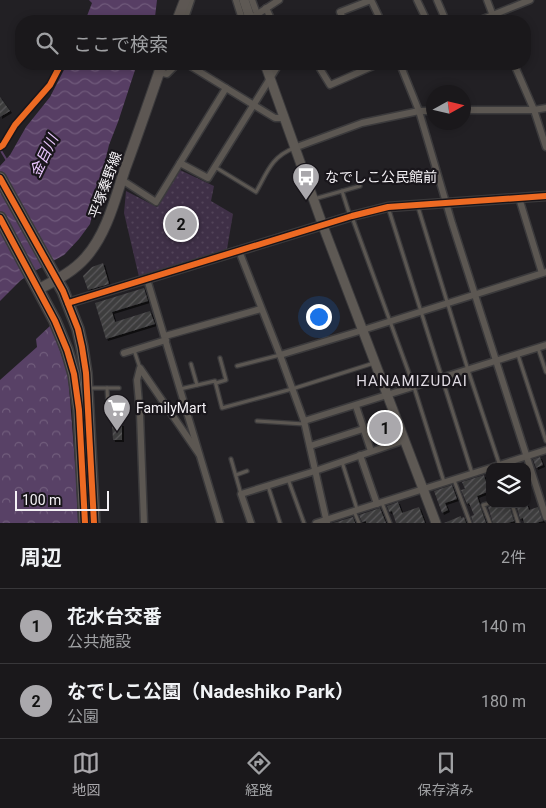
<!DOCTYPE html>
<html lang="ja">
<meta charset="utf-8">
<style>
body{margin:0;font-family:Roboto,"Noto Sans JP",sans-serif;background:#232124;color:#f1f3f6}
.controls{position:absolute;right:15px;bottom:15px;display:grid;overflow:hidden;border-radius:10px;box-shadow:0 2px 8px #0003}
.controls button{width:45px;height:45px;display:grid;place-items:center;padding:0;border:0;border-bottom:1px solid #38373a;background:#1a181b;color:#f1f3f6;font:25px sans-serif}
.compass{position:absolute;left:426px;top:85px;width:45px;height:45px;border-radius:50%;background:#1a181b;box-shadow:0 2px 8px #0003;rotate:82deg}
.scale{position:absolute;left:15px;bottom:12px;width:94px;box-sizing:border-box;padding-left:5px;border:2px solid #f4f1f5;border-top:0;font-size:14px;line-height:18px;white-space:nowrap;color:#f4f1f5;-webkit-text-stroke:4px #19161b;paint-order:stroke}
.you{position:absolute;left:318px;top:316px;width:18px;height:18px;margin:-12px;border:4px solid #fff;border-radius:50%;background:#1a73e8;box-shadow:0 0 0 8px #1a73e833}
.badge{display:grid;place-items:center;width:32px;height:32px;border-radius:50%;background:#aaa8ac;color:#111;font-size:16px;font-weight:700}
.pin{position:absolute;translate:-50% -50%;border:2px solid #fff;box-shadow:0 1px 5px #0006}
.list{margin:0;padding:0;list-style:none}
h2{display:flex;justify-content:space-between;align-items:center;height:65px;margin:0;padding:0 20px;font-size:21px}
h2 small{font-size:16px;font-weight:400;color:#9fa0a3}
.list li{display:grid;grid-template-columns:32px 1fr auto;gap:15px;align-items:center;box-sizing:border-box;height:75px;padding:0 20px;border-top:1px solid #38373a}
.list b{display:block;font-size:19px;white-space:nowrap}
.list p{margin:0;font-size:16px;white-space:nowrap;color:#9fa0a3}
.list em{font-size:16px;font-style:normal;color:#9fa0a3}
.icon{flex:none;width:28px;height:28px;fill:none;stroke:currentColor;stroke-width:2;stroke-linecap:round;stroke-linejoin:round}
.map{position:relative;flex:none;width:546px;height:523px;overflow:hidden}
.search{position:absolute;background:#1a181b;box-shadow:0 2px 8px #0003;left:15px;right:15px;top:15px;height:55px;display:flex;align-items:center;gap:12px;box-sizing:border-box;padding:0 18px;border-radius:20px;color:#9fa0a3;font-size:19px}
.sheet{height:215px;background:#1a181b}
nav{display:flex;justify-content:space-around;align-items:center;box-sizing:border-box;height:70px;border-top:1px solid #38373a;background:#1a181b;font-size:14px;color:#9fa0a3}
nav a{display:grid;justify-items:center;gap:2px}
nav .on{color:#aaa8ac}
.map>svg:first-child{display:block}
.forest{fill:url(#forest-crowns)}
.park{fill:url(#park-dots)}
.water{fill:url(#water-waves)}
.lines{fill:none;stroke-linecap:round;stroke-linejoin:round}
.stream{stroke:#573e64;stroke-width:2}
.building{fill:url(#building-hatch);filter:url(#shadow)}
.lane-casing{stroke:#3b3a3c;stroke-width:5.5}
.street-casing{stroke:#3b3a3c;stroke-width:9}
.secondary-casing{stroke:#3b3a3c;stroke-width:11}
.primary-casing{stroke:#3b3a3c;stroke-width:12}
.highway-casing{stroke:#3b3a3c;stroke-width:14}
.lane{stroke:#5c5752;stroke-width:3}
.street{stroke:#5c5752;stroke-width:6}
.secondary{stroke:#5e5954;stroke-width:9}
.primary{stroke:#5d5753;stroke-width:10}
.highway{stroke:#635e59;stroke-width:11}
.cycleway-casing{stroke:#19161b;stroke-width:9}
.cycleway{stroke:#ed6a23;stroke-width:6}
.labels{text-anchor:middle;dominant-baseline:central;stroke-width:4.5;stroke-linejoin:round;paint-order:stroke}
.poi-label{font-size:14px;fill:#f4f1f5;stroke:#19161b;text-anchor:start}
.street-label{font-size:14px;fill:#f4f1f5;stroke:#19161b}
.water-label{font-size:15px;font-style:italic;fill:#e9c6fd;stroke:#19161b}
.neighbourhood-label{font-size:15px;letter-spacing:1px;fill:#dfdae2;stroke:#19161b}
</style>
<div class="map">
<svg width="546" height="523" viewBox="0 0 546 523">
<defs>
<pattern id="forest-crowns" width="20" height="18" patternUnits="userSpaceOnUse" patternTransform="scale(1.25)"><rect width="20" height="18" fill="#584166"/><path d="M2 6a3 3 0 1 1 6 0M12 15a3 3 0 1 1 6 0" fill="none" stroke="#715d7c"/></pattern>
<pattern id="park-dots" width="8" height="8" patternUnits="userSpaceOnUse" patternTransform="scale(1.25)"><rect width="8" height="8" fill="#3f3047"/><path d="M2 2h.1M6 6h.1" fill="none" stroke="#524459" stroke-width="1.8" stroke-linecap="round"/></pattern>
<pattern id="water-waves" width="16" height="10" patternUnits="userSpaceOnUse" patternTransform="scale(1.25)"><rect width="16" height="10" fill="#573e64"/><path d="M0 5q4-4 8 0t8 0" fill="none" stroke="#705a7b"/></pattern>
<pattern id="building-hatch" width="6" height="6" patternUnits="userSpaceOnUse" patternTransform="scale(1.25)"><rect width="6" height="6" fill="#3d3c3e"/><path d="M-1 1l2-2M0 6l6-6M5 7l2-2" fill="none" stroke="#5a595a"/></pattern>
<filter id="shadow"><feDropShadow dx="2" dy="2" stdDeviation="0" flood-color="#0009"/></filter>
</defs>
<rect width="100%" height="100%" fill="#222024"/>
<polygon class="forest" points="51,325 68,374 76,475 78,523 0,523 0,380 37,347 36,339"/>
<polygon class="park" points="180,170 214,186 211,201 233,214 227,249 139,277 124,213 126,191 157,207"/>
<g class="water">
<polygon points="89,0 157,0 155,17 154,21 85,21 92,3"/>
<polygon points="67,64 137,64 118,122 109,145 90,224 79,239 64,255 33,272 21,280 0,301 0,166 10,155 26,127 50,97"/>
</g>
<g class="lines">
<polyline class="stream" points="0,149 6,159"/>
</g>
<g class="building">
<polygon points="0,97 10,111 0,117"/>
<polygon points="103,263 109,284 88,290 83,276 92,267"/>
<polygon points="144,288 148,301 112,312 115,322 150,311 155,324 106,339 95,303"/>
<polygon points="112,424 122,424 122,440 113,440"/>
<polygon points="540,457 543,465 536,468 533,459"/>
<polygon points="484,475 486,482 489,481 490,491 477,496 486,523 473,523 471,516 474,515 469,503 467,504 461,490 465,489 462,482"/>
<polygon points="452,485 457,499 445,503 448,510 442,513 434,491"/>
<polygon points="398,502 402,513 419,507 425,523 396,523 392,511 389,512 387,506"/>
<polygon points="494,504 509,504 514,521 508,523 493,523 488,507"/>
<polygon points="516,504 527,504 529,510 538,507 543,521 536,523 524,523 523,518 520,519"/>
<polygon points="380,508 386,523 366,523 366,521 362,522 359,515"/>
<polygon points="461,516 461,518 464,517 466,523 444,523"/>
<polygon points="353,517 355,523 333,523"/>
</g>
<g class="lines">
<defs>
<g id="lane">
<path d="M215,167L256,192C267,173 271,157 294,148"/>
<polyline points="342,191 350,216"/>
<polyline points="314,199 360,186"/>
<polyline points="388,207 472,473"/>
<polyline points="418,207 468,370 500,466"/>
<polyline points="352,217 414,387 444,482"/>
<polyline points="538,348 546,372"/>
<polyline points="134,350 140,368"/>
<polyline points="518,355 546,441"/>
<polyline points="191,364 197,385"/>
<polyline points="237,366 280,355"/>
<polyline points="216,383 226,380 220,358"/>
<polyline points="89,388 119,388"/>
<polyline points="107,388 108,406"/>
<polyline points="180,389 215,381 222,408 292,389 374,363"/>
<polyline points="257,421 304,424"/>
<polyline points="231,459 241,494"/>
<polyline points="342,462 357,509"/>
<polyline points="236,475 247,471"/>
<polyline points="288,479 304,523"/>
<polyline points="454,480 470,523"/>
<polyline points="268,486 280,523"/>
<polyline points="382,503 390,523"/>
<polyline points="512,504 518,523"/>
<polyline points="354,511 359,523"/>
<polyline points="490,523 483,505 490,503"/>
</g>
<g id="street">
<polyline points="236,0 242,19"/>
<polyline points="252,0 257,14"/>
<polyline points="371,0 381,21"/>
<polyline points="417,0 427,21"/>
<polyline points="437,0 446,21"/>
<polyline points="487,0 495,21"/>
<polyline points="266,8 272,21"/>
<polyline points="184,21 191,0"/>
<polyline points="212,21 250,19 279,0"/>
<polyline points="344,21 340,12 371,0"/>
<polyline points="478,21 530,0"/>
<polyline points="187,64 226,88"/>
<polyline points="314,64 319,67 330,85 378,64"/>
<polyline points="400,64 419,111 452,223 546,517"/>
<polyline points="514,64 534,110 546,147"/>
<polyline points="159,72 167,74 177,64"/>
<polyline points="464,110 534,110 546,108"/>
<polyline points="294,148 362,123 419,111 434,111"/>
<polyline points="180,163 208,178 279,64"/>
<polyline points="122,180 156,202 226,88 275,118 284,118"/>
<polyline points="519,198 542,273"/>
<polyline points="239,251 280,355 304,421 327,523"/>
<polyline points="147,279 220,523"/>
<polyline points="165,336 261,309"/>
<polyline points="124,353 166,340"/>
<polyline points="280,355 363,330 546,272"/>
<polyline points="356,406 371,451"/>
<polyline points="304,421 546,345"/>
<polyline points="310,446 363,429"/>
<polyline points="360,455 377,504"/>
<polyline points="493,467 546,450"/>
<polyline points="144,523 140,414 137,380 140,368 199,454"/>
<polyline points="251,523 241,494 315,471 405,440"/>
<polyline points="316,523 490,468"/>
</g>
<g id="secondary">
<polyline points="244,0 251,21"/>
<polyline points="265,64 323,226 436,523"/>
<polyline points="68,303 352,216 388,207 546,196"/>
</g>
<g id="primary">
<polyline points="177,21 185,0"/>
<path d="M39,289C56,280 73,272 86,257C107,233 115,199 125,169C138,134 150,99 162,64"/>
</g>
<g id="highway">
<polyline points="0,178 63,291 78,329 82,347 86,373 94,523"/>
<polyline points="0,218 55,321 67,350 74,374 79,410 85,523"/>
</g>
</defs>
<use href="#lane" class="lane-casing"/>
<use href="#street" class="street-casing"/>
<use href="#secondary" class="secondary-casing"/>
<use href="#primary" class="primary-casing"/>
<use href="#highway" class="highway-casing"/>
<use href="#lane" class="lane"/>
<use href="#street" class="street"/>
<use href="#secondary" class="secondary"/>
<use href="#primary" class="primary"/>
<use href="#highway" class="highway"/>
<defs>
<g id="cycleway">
<polyline points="0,147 3,145 15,125 50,85 61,64"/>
<polyline points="0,178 63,291 78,329 82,347 86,373 94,523"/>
<polyline points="0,218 55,321 67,350 74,374 79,410 85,523"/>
<polyline points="68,303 352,216 388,207 546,196"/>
</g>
</defs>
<use href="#cycleway" class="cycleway-casing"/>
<use href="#cycleway" class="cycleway"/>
</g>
<defs>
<symbol id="bus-pin" viewBox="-11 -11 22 30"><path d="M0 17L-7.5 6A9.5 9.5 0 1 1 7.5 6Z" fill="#aaa8ac" stroke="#19161b"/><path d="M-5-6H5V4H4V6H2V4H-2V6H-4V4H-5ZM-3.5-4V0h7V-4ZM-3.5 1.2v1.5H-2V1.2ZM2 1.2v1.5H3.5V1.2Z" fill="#fff"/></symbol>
<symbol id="supermarket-pin" viewBox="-11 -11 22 30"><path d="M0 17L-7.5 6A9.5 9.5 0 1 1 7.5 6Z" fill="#aaa8ac" stroke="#19161b"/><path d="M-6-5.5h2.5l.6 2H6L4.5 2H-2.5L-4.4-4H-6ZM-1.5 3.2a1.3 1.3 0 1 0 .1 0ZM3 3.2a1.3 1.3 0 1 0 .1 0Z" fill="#fff"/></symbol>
</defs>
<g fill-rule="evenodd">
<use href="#bus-pin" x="290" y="161" width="32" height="43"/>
<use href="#supermarket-pin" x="101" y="392" width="32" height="43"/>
</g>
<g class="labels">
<g class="poi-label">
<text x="325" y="177">なでしこ公民館前</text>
<text x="136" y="408">FamilyMart</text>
</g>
<g class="street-label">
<text transform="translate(105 185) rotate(-70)">平塚秦野線</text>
</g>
<g class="water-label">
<text transform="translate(44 156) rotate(-64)">金目川</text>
</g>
<g class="neighbourhood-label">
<text x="412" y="381">HANAMIZUDAI</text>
</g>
</g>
</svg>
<div class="controls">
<button><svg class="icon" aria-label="layers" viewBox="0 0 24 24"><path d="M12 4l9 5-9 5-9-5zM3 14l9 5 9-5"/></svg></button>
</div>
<svg class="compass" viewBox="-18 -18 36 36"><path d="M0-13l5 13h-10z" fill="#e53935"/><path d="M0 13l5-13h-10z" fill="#9fa0a3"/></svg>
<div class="scale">100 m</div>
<div class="you"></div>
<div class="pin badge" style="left:385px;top:428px">1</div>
<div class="pin badge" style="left:181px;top:224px">2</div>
<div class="search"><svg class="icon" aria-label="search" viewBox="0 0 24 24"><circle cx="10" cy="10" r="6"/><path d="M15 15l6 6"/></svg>ここで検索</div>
</div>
<section class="sheet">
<h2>周辺<small>2件</small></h2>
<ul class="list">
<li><span class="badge">1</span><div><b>花水台交番</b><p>公共施設</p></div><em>140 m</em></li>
<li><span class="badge">2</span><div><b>なでしこ公園（Nadeshiko Park）</b><p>公園</p></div><em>180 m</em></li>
</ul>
</section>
<nav>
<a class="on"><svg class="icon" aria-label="map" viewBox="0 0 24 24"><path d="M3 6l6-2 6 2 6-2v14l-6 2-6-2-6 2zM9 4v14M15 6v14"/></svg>地図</a>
<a><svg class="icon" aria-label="directions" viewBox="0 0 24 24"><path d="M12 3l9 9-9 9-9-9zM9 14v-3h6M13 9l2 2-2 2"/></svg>経路</a>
<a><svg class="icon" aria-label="saved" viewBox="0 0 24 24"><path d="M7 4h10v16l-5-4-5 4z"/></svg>保存済み</a>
</nav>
